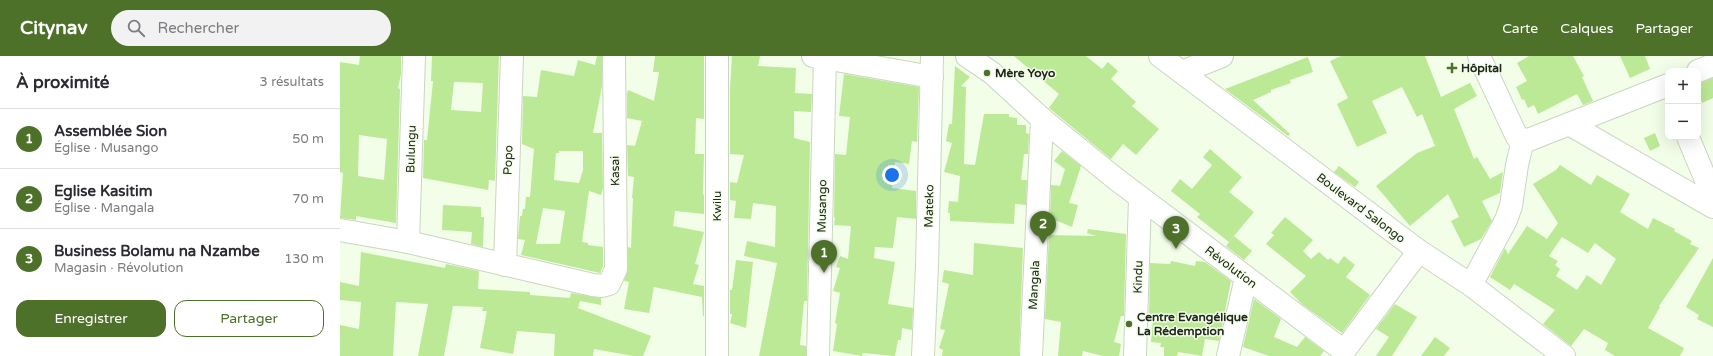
<!DOCTYPE html>
<html lang="fr">
<meta charset="utf-8">
<style>
body{margin:0;font-family:"Varela Round",sans-serif;background:#f2f2f3;color:#2b2b33}
.controls{position:absolute;right:12px;top:12px;display:grid;overflow:hidden;border-radius:8px;box-shadow:0 4px 16px #0002}
.controls button{width:36px;height:36px;display:grid;place-items:center;padding:0;border:0;border-bottom:1px solid #e1e1e2;background:#fff;color:#2b2b33;font:20px sans-serif}
.you{position:absolute;left:552px;top:119px;width:14px;height:14px;margin:-10px;border:3px solid #fff;border-radius:50%;background:#1a73e8;box-shadow:0 0 0 6px #1a73e833}
.badge{display:grid;place-items:center;width:26px;height:26px;border-radius:50%;background:#4e712a;color:#fff;font-size:13px;font-weight:700}
.pin{position:absolute;translate:-50% -33px;filter:drop-shadow(0 1px 2px #0008)}
.pin::after{content:'';position:absolute;top:21px;width:14px;height:12px;background:inherit;clip-path:polygon(0 0,100% 0,50% 100%)}
.list{margin:0;padding:0;list-style:none}
h2{display:flex;justify-content:space-between;align-items:center;height:52px;margin:0;padding:0 16px;font-size:17px}
h2 small{font-size:13px;font-weight:400;color:#7c7c81}
.list li{display:grid;grid-template-columns:26px 1fr auto;gap:12px;align-items:center;box-sizing:border-box;height:60px;padding:0 16px;border-top:1px solid #e1e1e2}
.list b{display:block;font-size:15px;white-space:nowrap}
.list p{margin:0;font-size:13px;white-space:nowrap;color:#7c7c81}
.list em{font-size:13px;font-style:normal;color:#7c7c81}
.actions{display:flex;gap:8px;padding:12px 16px}
.actions a{flex:1;padding:9px 0;border:1px solid #4e712a;border-radius:12px;text-align:center;font-size:14px;color:#4e712a}
.actions .main{background:#4e712a;color:#fff}
.icon{flex:none;width:22px;height:22px;fill:none;stroke:currentColor;stroke-width:2;stroke-linecap:round;stroke-linejoin:round}
.map{position:relative;flex:none;width:1373px;height:300px;overflow:hidden}
header{display:flex;align-items:center;gap:24px;box-sizing:border-box;height:56px;padding:0 20px;background:#4e712a;color:#fff}
header strong{font-size:19px}
nav{display:flex;gap:22px;margin-inline-start:auto;font-size:14px}
.search{width:280px;height:36px;background:#f2f2f3;display:flex;align-items:center;gap:10px;box-sizing:border-box;padding:0 14px;border-radius:22px;color:#7c7c81;font-size:15px}
main{display:flex}
aside{flex:1;background:#fff}
.map>svg:first-child{display:block}
.building{fill:#bce996;fill-rule:evenodd}
.lines{fill:none;stroke-linecap:round;stroke-linejoin:round}
.minor-casing{stroke:#cad6c1;stroke-width:24}
.minor{stroke:#fff;stroke-width:22}
.poi-dot{fill:#4e712a;stroke:#f2fee8;stroke-width:1.5}
.labels{text-anchor:middle;dominant-baseline:central;stroke-width:3;stroke-linejoin:round;paint-order:stroke}
.poi-label{font-size:12px;font-weight:bold;fill:#21261e;stroke:#f2fee8;text-anchor:start}
.street-label{font-size:12px;fill:#21261e;stroke:#f2fee8}
</style>
<header>
<strong>Citynav</strong>
<div class="search"><svg class="icon" aria-label="search" viewBox="0 0 24 24"><circle cx="10" cy="10" r="6"/><path d="M15 15l6 6"/></svg>Rechercher</div>
<nav><a>Carte</a><a>Calques</a><a>Partager</a></nav>
</header>
<main>
<aside>
<h2>À proximité<small>3 résultats</small></h2>
<ul class="list">
<li><span class="badge">1</span><div><b>Assemblée Sion</b><p>Église · Musango</p></div><em>50 m</em></li>
<li><span class="badge">2</span><div><b>Eglise Kasitim</b><p>Église · Mangala</p></div><em>70 m</em></li>
<li><span class="badge">3</span><div><b>Business Bolamu na Nzambe</b><p>Magasin · Révolution</p></div><em>130 m</em></li>
</ul>
<div class="actions"><a class="main">Enregistrer</a><a>Partager</a></div>
</aside>
<div class="map">
<svg width="1373" height="300" viewBox="0 0 1373 300">
<rect width="100%" height="100%" fill="#f2fee8"/>
<g class="building">
<path d="M20,0H61V18L58,32L60,33L56,167L16,160V164L0,162L3,117L0,116V6L19,9ZM19,79L47,83L44,124L18,120Z"/>
<path d="M92,0H159L155,125L149,124L148,134L83,122L84,84H87L93,25H91ZM114,26L143,27L141,56L111,54Z"/>
<path d="M257,0H262V30L253,77H262L263,132L261,139L249,135L242,186L248,187V189L263,191V210L260,217L181,199L185,184L178,183L180,160H182L183,153H185L186,141H190L194,93L182,88L183,40L197,41L201,14L234,20L238,4L255,9ZM219,95H243V114L239,127L214,124L216,97H219ZM203,152L225,155L220,188H196Z"/>
<polygon points="315,0 364,0 364,63 356,62 355,98 364,98 363,138 364,139 364,158 335,155 333,170 364,176 355,208 359,209 353,228 364,230 364,260 363,260 362,241 314,231 309,257 284,253 289,226 284,225 288,213 288,191 291,192 293,142 292,142 294,121 288,120 287,89 295,90 302,65 287,62 287,38 288,34 314,45 319,16 313,16"/>
<polygon points="392,0 420,0 418,10 456,12 455,37 472,38 471,56 454,55 454,82 470,86 467,245 464,245 460,289 466,290 466,300 419,300 437,207 404,200 407,185 435,191 436,150 413,147 411,163 394,162 396,145 390,144 390,126 397,127 404,99 390,98 390,34"/>
<polygon points="674,0 746,0 762,13 768,6 778,15 771,23 796,46 792,50 819,73 796,99 783,88 771,103 709,52 719,38"/>
<polygon points="1001,0 1085,0 1101,41 1130,27 1137,40 1114,53 1134,103 1137,101 1150,123 1163,116 1160,137 1142,145 1152,165 1141,183 1124,191 1111,165 1119,161 1108,138 1070,170 1036,130 1077,97 1095,90 1082,58 1077,61 1062,31 1032,45 1047,77 1017,91 997,48 1008,42 990,5"/>
<polygon points="1189,0 1233,0 1244,20 1242,21 1253,45 1243,49 1237,38 1198,58 1194,49 1188,52 1184,43 1182,44 1176,31 1187,25 1177,7"/>
<polygon points="1280,0 1305,0 1310,13 1290,22"/>
<polygon points="968,1 973,16 950,24 951,27 931,34 931,36 913,44 950,78 948,80 885,33"/>
<polygon points="615,10 630,21 621,30 626,31 624,108 635,109 644,58 669,58 669,61 677,62 677,69 686,69 686,77 689,78 688,98 684,98 681,124 687,124 686,149 675,148 674,168 610,165 610,157 608,157 609,145 618,146 620,120 604,116 612,87 606,85 609,68 612,68"/>
<polygon points="504,18 579,31 577,86 572,85 569,108 555,106 552,132 576,135 576,163 557,161 553,192 535,191 534,202 555,206 548,248 573,252 572,274 562,272 561,284 558,284 555,300 523,297 522,300 493,295 497,268 495,267 500,237 493,235 500,212 496,211 500,200 508,203 511,170 494,169 495,162 494,161 495,98 506,99 510,61 499,60"/>
<polygon points="1373,22 1373,42 1362,47 1358,38 1358,28"/>
<polygon points="1315,77 1320,90 1310,95 1304,82"/>
<polygon points="870,93 902,121 889,136 914,156 889,186 857,161 860,158 831,135 840,123 852,133 872,109 863,101"/>
<polygon points="722,95 741,110 729,147 738,149 732,171 710,162 711,129 720,130 725,113 714,105"/>
<path d="M1220,109L1251,129L1257,119L1290,138L1280,156L1308,173L1313,162L1335,173L1334,175L1352,185L1350,188L1359,192L1319,250L1320,251L1308,272L1344,292L1340,300H1275L1265,294L1268,287L1244,273L1231,290L1203,268L1215,254L1174,228L1170,234L1150,221L1165,192L1168,198L1187,170L1207,183L1218,167L1193,128L1216,114ZM1222,181L1248,197L1255,187L1276,203L1261,229L1247,219L1237,234L1216,220L1220,213L1215,209L1218,205L1209,200Z"/>
<polygon points="999,110 1019,126 1015,131 994,116"/>
<polygon points="103,149 141,151 141,161 144,161 143,191 131,188 132,176 102,174"/>
<polygon points="945,161 973,184 963,195 971,203 979,196 988,204 990,202 998,208 1004,200 1015,209 1006,221 1030,239 1002,277 963,249 950,236 966,220 926,188 934,179 931,177"/>
<polygon points="748,173 786,178 784,260 781,260 774,286 781,288 779,300 763,300 743,295 742,300 718,300 721,266 705,263 709,179 756,180 747,177"/>
<polygon points="894,180 912,195 904,204 886,190"/>
<polygon points="634,187 683,192 679,300 602,300 603,294 599,292 605,274 600,273 609,228 602,226 604,214 633,219"/>
<polygon points="21,196 105,212 106,208 139,215 138,233 190,236 190,239 230,242 231,237 261,242 261,249 240,245 238,252 311,280 303,300 293,300 254,293 253,300 214,300 215,278 177,275 173,298 140,292 147,255 142,255 143,251 113,250 104,300 78,300 88,248 56,246 53,300 0,300 0,269 19,273 21,246 0,244 0,226 19,230"/>
<polygon points="1373,202 1373,271 1357,263 1359,259 1346,251"/>
<polygon points="396,204 413,206 406,272 390,267 392,258 390,258 390,234 392,234"/>
<polygon points="831,205 855,210 856,205 865,206 891,225 879,285 865,283 862,300 838,296 837,300 824,300 824,291 820,291 821,287 811,286 813,263 809,263 809,261 810,207 830,208"/>
<polygon points="914,243 941,263 934,281 957,291 965,281 984,295 980,300 929,300 903,291"/>
<polygon points="1055,248 1077,261 1052,300 1036,300 1049,281 1036,273"/>
<polygon points="1095,281 1110,292 1104,300 1081,300"/>
</g>
<g class="lines">
<defs>
<g id="minor">
<polyline points="473,0 592,21"/>
<polyline points="627,0 652,17 702,63 776,123 1004,295 1079,195"/>
<polyline points="820,0 1079,195 1131,229 1224,300"/>
<polyline points="1139,0 1177,81 1183,84 1191,83 1328,29"/>
<polyline points="1358,15 1373,9"/>
<polyline points="842,16 882,0"/>
<polyline points="1229,68 1373,151"/>
<polyline points="1348,81 1373,141"/>
<polyline points="0,174 68,186 253,229 262,230 269,228 276,213 274,0"/>
<polyline points="68,186 74,0"/>
<polyline points="165,209 172,0"/>
<polyline points="1131,229 1166,164 1171,150 1177,109 1183,84"/>
<polyline points="377,300 377,0"/>
<polyline points="478,300 485,0"/>
<polyline points="583,300 587,210 592,0"/>
<polyline points="691,300 702,63"/>
<polyline points="795,300 800,142"/>
<polyline points="888,300 906,222"/>
</g>
</defs>
<use href="#minor" class="minor-casing"/>
<use href="#minor" class="minor"/>
</g>
<g class="poi-dot">
<path d="M1110 6h4v4h4v4h-4v4h-4v-4h-4v-4h4z"/>
<circle cx="647" cy="17" r="4"/>
<circle cx="789" cy="268" r="4"/>
</g>
<g class="labels">
<g class="poi-label">
<text x="1121" y="12">Hôpital</text>
<text x="655" y="17">Mère Yoyo</text>
<text x="797" y="261">Centre Evangélique<tspan x="797" dy="14">La Rédemption</tspan></text>
</g>
<g class="street-label">
<text transform="translate(71 93) rotate(-88)">Bulungu</text>
<text transform="translate(168 104) rotate(-88)">Popo</text>
<text transform="translate(275 115) rotate(-91)">Kasai</text>
<text transform="translate(377 150) rotate(-90)">Kwilu</text>
<text transform="translate(482 150) rotate(-89)">Musango</text>
<text transform="translate(589 150) rotate(-89)">Mateko</text>
<text transform="translate(1021 152) rotate(37)">Boulevard Salongo</text>
<text transform="translate(891 211) rotate(37)">Révolution</text>
<text transform="translate(798 221) rotate(-88)">Kindu</text>
<text transform="translate(694 229) rotate(-87)">Mangala</text>
</g>
</g>
</svg>
<div class="controls">
<button>+</button>
<button>−</button>
</div>
<div class="you"></div>
<div class="pin badge" style="left:484px;top:217px">1</div>
<div class="pin badge" style="left:703px;top:188px">2</div>
<div class="pin badge" style="left:836px;top:193px">3</div>
</div>
</main>
